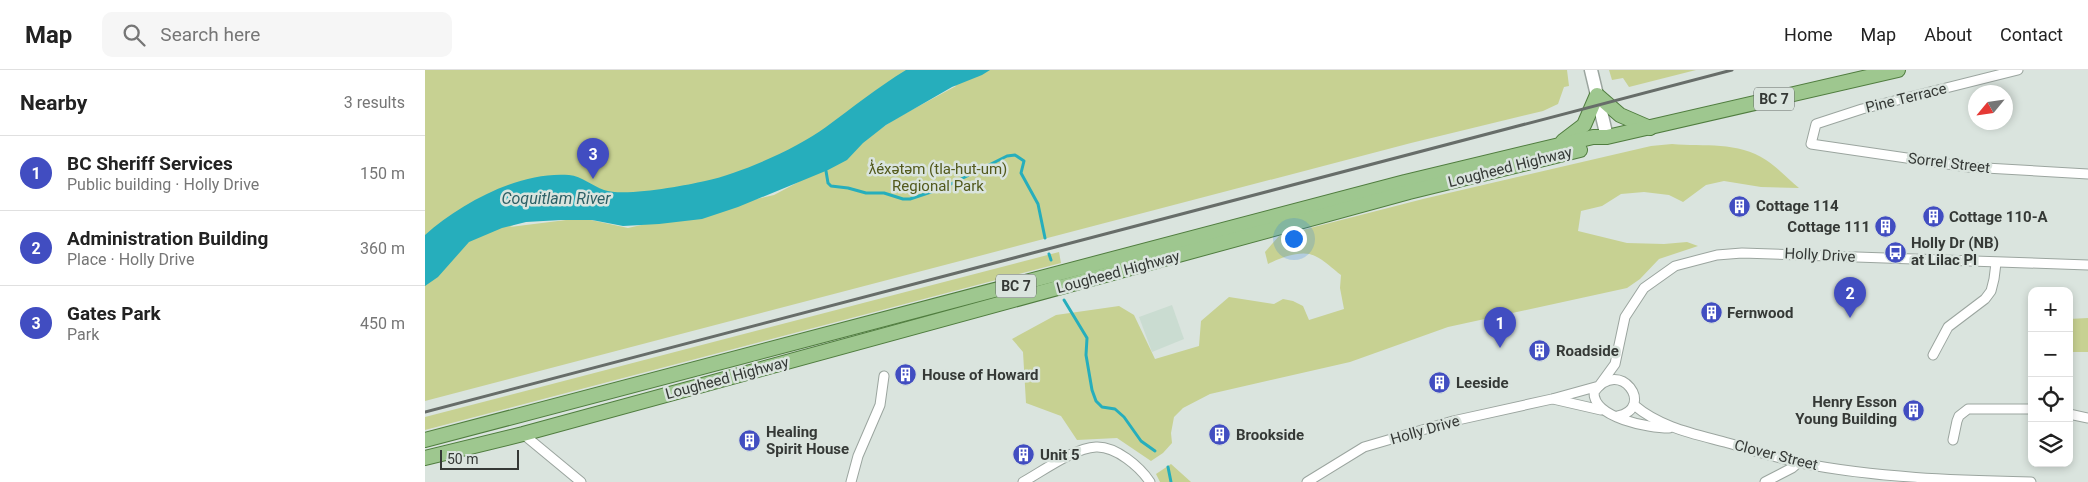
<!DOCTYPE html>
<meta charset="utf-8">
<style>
body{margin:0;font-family:Roboto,sans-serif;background:#f6f6f6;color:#222}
.controls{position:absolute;right:15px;bottom:15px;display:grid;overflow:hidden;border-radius:10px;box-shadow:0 2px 8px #0003}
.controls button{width:45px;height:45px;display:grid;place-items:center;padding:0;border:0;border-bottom:1px solid #e0e0e0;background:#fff;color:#222;font:25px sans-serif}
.compass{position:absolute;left:1543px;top:15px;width:45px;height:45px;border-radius:50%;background:#fff;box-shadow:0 2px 8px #0003;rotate:241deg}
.scale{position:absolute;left:15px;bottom:12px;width:79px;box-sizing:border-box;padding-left:5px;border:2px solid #353936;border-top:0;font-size:14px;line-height:18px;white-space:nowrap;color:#353936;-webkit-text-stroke:4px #dae4de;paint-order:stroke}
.you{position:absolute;left:868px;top:168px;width:18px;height:18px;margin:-12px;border:4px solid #fff;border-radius:50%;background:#1a73e8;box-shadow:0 0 0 8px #1a73e833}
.badge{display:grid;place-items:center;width:32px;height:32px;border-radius:50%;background:#414dc1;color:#fff;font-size:16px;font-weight:700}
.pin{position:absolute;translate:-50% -41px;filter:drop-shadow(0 1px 2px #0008)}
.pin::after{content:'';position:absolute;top:26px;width:18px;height:15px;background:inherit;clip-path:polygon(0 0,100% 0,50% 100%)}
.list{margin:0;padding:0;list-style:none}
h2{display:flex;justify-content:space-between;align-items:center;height:65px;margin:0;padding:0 20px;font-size:21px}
h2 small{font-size:16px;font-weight:400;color:#767676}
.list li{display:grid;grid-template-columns:32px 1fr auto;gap:15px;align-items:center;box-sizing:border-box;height:75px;padding:0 20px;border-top:1px solid #e0e0e0}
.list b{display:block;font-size:19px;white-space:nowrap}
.list p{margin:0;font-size:16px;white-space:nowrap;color:#767676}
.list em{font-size:16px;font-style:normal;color:#767676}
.icon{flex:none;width:28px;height:28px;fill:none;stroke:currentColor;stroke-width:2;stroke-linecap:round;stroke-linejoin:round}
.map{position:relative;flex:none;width:1663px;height:412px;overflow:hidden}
header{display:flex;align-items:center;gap:30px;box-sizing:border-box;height:70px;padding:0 25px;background:#fff;border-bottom:1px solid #e0e0e0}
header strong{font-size:24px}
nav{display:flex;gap:28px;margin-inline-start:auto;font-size:18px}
.search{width:350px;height:45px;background:#f6f6f6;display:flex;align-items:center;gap:12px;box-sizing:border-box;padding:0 18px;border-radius:10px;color:#767676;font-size:19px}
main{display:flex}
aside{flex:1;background:#fff}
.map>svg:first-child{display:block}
.built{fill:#cadcd1}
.green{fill:#c7d192;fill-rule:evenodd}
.water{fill:#26aebc}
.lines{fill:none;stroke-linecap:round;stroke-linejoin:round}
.stream{stroke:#26aebc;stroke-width:3}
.street-casing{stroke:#9ba59f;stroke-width:11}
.secondary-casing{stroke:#9ba59f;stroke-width:15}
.primary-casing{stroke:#507d3f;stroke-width:16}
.street{stroke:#fff;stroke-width:9}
.secondary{stroke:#fff;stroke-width:12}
.primary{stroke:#9ec78f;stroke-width:14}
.rail{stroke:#676d69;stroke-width:3}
.labels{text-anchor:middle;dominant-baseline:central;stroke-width:5;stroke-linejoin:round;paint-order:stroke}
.shield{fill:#dae4de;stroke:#666c68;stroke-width:1}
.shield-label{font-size:14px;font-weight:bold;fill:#353936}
.street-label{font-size:15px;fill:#353936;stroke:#dae4de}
.park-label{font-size:15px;fill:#52591c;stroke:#dae4de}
.poi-label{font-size:15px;font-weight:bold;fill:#353936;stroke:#dae4de;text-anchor:start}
.water-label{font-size:16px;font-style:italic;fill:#2d6066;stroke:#dae4de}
</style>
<header>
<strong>Map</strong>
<div class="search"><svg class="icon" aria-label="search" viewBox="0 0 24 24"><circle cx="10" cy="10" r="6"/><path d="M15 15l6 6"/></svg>Search here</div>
<nav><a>Home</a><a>Map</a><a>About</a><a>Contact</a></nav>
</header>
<main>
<aside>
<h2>Nearby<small>3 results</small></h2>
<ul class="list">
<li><span class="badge">1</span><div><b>BC Sheriff Services</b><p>Public building · Holly Drive</p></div><em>150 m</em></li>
<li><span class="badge">2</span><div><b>Administration Building</b><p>Place · Holly Drive</p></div><em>360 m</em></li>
<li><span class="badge">3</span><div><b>Gates Park</b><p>Park</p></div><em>450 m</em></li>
</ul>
</aside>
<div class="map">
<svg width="1663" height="412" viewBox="0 0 1663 412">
<rect width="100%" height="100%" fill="#dae4de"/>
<polygon class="built" points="747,235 759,269 727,282 714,247"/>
<g class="green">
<path d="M0,0H1142L1144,16L1139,17L1133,34L1118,41L986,73L0,331ZM528,13L531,16L470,49L394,101L349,125L203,158L157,148L85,157L105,145L386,99Z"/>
<polygon points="1184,0 1271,0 1204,17 1198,8 1187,10"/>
<path d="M1247,74C1279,77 1313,71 1341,90C1353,98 1363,109 1374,118L1336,117L1299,111L1281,115L1258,132L1244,125L1219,122L1196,124L1177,136L1156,141L1153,161L1202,173L1239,174L1262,172L1273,176L1234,189L1215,209L1202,218L1023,257L925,292L785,324L758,338L749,347L746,363L747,373L738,383L726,391L692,368L652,370L636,346L601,333L598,282L587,269L631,245L694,236L709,245L730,289L774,276L776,251L804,227L849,234L858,229L868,231L878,236L884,250L919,239L915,218L916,205C908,199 899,190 890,186C877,179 855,188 843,194L840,182L854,166L998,129L1226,76Z"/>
<polygon points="634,182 636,193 0,360 0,347"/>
<polygon points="1663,248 1663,282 1644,282 1644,249"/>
<polygon points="746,394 766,412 735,412 731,404"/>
</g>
<path class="water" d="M481,0H565L557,5L527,17L461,55L438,73L422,90L403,100L313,137L277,149L234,154L198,156L167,150H136L101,152L77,158L44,172L13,207L0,216V165C36,133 95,101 144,105C157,106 167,116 179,120C199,127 258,116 280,111C316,103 371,79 401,57C427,38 453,17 481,0Z"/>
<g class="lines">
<g class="stream">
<polyline points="401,101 403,113 406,116 423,118 441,123 459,123 478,129 485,129 518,118 582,86 590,85 599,91 596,103 613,134 620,168"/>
<polyline points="624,184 626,190"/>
<polyline points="639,230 662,268 661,285 667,320 671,331 677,337 690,339 699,347 716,371 730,381"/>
<polyline points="743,397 746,412"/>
</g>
<defs>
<g id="street">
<polyline points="1593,0 1437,39 1391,54 1386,74 1543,97 1663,104"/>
<polyline points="1508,285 1523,257 1560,229 1566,221 1569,209 1571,193"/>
<polyline points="1128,329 1176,340"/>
<path d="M1209,335C1236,358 1270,364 1303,373C1327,380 1352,388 1376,393C1452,408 1529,410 1606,412"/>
<polyline points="1644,344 1663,348"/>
<path d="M1193,346C1231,338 1195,286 1169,322C1168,348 1224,358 1244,358"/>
<polyline points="98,364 156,412"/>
<polyline points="1528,370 1532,351 1534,346 1543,339 1607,339"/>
<polyline points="426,412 433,386 455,335 459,306"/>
<path d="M598,412C618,401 649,378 671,377C691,376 715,397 725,412"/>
<polyline points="882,412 939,377 1028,351 1127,329 1174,316 1190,294 1200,247 1219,218 1250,196 1292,185 1317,183 1663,195"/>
<polyline points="1340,412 1367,398 1374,392"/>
</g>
<polyline id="secondary" points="1166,0 1182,67"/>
<g id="primary">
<polyline points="1138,71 1159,55 1172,25 1195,45 1225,58"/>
<polyline points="0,370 980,112 1168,67 1182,67 1473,0"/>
<polyline points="0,388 98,364 984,122 1155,80"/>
</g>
</defs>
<use href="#street" class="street-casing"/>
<use href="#secondary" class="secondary-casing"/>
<use href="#primary" class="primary-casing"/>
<use href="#street" class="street"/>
<use href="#secondary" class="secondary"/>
<use href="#primary" class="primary"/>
<polyline class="rail" points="0,342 1307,0"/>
</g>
<defs>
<symbol id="building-disc" viewBox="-11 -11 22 22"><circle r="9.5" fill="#414dc1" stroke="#dae4de"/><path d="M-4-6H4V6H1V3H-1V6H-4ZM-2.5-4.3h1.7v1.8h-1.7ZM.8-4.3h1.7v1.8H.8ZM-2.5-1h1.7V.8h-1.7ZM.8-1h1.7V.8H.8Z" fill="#fff"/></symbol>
<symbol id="bus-disc" viewBox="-11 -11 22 22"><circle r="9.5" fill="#414dc1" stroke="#dae4de"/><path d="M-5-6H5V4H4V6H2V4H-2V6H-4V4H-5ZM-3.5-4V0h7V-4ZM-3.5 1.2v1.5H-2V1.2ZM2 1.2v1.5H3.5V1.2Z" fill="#fff"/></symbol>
</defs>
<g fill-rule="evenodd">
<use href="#building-disc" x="1302" y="124" width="25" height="25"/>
<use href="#building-disc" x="1496" y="134" width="25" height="25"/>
<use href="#building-disc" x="1448" y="144" width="25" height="25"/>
<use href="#bus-disc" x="1458" y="170" width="25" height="25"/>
<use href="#building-disc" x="1274" y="230" width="25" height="25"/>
<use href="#building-disc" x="1102" y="268" width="25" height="25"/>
<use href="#building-disc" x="468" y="292" width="25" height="25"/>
<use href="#building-disc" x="1002" y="300" width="25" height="25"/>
<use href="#building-disc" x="1476" y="328" width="25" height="25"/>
<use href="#building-disc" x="782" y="352" width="25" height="25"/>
<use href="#building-disc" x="312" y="358" width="25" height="25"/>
<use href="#building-disc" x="586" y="372" width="25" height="25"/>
</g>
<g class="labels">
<g class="shield">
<rect x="1329" y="17.5" width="40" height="23" rx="4"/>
<rect x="571" y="204.5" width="40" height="23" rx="4"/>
</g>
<g class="shield-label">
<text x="1349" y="29">BC 7</text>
<text x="591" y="216">BC 7</text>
</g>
<g class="street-label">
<text transform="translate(1481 28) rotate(-14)">Pine Terrace</text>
<text transform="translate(1524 93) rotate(7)">Sorrel Street</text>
<text transform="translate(1085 97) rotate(-14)">Lougheed Highway</text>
<text transform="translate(1395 185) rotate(3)">Holly Drive</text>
<text transform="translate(693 202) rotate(-15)">Lougheed Highway</text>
<text transform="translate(302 308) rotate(-15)">Lougheed Highway</text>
<text transform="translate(1000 360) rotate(-16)">Holly Drive</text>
<text transform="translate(1351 385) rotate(14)">Clover Street</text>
</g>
<g class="park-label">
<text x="513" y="99">ƛ̓éxətəm (tla-hut-um)<tspan x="513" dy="17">Regional Park</tspan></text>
</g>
<g class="poi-label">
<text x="1331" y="136">Cottage 114</text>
<text x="1524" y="147">Cottage 110-A</text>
<text x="1445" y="157" text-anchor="end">Cottage 111</text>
<text x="1486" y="173">Holly Dr (NB)<tspan x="1486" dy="17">at Lilac Pl</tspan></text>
<text x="1302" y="243">Fernwood</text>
<text x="1131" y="281">Roadside</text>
<text x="497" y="305">House of Howard</text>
<text x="1031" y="313">Leeside</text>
<text x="1472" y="332" text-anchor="end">Henry Esson<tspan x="1472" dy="17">Young Building</tspan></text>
<text x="341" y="362">Healing<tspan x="341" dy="17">Spirit House</tspan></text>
<text x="811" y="365">Brookside</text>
<text x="615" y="385">Unit 5</text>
</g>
<g class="water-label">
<text x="131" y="128">Coquitlam River</text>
</g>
</g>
</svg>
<div class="controls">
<button>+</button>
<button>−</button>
<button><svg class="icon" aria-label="locate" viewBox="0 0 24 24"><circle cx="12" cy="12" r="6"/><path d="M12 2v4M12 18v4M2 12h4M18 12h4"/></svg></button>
<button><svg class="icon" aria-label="layers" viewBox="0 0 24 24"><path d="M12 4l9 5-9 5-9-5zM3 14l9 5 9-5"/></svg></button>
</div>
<svg class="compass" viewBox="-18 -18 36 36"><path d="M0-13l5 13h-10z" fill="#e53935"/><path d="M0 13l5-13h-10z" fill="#767676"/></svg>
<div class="scale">50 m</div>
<div class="you"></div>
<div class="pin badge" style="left:1075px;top:278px">1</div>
<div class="pin badge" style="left:1425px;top:248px">2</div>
<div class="pin badge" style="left:168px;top:109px">3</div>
</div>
</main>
